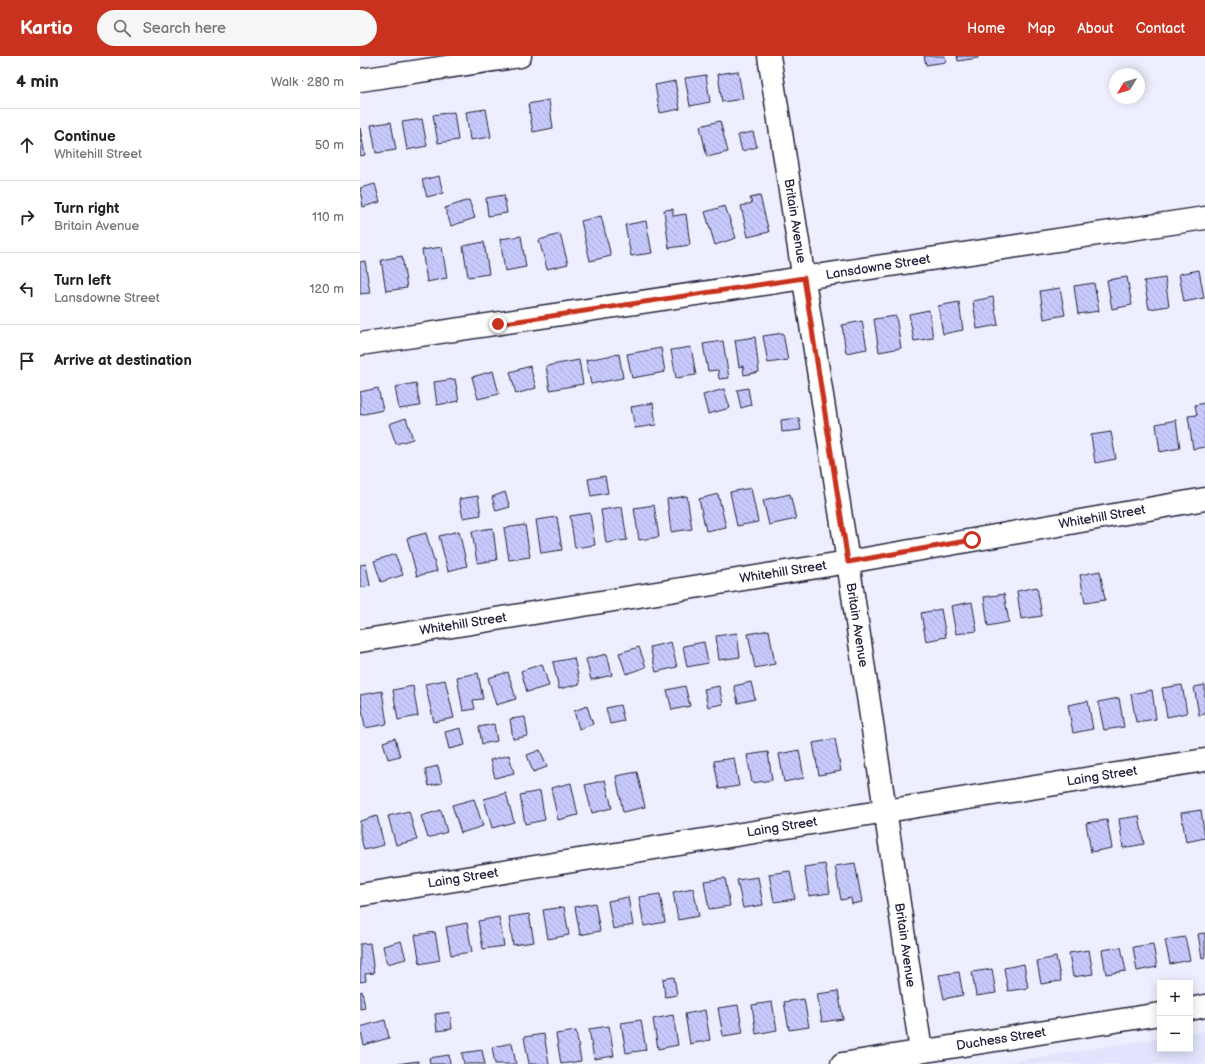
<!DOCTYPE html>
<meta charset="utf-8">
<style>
body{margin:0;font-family:"Balsamiq Sans",sans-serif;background:#f6f6f6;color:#202124}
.controls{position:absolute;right:12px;bottom:12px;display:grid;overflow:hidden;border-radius:0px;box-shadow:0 2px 10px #0003}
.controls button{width:36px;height:36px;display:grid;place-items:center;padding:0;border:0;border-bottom:1px solid #e0e0e0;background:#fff;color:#202124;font:20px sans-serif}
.compass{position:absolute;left:749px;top:12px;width:36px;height:36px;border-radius:50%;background:#fff;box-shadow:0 2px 10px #0003;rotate:232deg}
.stop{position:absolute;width:12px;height:12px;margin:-9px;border:3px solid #c8321e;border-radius:50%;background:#fff}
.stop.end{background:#c8321e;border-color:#fff;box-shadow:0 1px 4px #0008}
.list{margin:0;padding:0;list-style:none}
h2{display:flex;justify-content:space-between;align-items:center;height:52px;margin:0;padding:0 16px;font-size:17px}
h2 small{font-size:13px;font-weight:400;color:#757577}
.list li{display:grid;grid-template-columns:26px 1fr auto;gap:12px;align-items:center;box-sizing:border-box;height:72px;padding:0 16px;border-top:1px solid #e0e0e0}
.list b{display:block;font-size:15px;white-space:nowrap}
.list p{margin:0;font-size:13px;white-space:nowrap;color:#757577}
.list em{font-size:13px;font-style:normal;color:#757577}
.icon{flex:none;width:22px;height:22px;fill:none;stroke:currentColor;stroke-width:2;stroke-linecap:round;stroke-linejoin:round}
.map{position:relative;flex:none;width:845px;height:1008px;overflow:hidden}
header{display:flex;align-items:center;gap:24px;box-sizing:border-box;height:56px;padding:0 20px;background:#c8321e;color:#fff}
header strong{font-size:19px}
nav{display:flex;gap:22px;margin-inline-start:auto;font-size:14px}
.search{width:280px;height:36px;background:#f6f6f6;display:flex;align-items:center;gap:10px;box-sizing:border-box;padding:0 14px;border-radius:22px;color:#757577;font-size:15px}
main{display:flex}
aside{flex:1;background:#fff}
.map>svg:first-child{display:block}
.built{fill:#e2e4fd}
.building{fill:url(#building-back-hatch);stroke:#22223b}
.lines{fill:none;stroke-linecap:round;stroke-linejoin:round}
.minor-casing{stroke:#22223b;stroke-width:25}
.minor{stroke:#fff;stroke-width:22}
.route{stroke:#c8321e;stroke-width:5}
.labels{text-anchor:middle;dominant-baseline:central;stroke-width:4;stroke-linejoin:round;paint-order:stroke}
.street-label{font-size:13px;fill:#22223b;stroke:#fff}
</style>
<header>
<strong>Kartio</strong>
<div class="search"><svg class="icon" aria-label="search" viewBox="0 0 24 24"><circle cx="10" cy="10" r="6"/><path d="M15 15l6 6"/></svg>Search here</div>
<nav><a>Home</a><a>Map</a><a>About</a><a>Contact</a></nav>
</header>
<main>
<aside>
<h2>4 min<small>Walk · 280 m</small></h2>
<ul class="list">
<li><svg class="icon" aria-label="ahead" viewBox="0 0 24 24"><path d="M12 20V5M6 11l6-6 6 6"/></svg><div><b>Continue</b><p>Whitehill Street</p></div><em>50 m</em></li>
<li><svg class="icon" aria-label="right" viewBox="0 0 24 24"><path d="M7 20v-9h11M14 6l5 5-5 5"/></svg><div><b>Turn right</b><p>Britain Avenue</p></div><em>110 m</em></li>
<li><svg class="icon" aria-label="left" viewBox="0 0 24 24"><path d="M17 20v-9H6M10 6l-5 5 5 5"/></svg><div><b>Turn left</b><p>Lansdowne Street</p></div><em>120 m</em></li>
<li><svg class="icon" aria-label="arrive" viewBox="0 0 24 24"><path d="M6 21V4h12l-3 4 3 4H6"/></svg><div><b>Arrive at destination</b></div></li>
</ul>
</aside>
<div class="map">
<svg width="845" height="1008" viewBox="0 0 845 1008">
<defs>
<pattern id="building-back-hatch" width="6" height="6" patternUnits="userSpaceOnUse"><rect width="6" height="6" fill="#c7cafc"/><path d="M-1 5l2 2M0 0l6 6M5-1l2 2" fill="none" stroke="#abadd9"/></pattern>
</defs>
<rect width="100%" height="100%" fill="#eeeffe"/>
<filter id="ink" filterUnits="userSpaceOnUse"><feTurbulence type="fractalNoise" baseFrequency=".025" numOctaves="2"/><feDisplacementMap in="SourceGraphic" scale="8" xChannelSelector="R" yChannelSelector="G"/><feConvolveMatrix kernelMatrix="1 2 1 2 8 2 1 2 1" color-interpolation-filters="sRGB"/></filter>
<g filter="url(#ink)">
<polygon class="built" points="845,975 845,1008 636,1008 800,982 800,993 830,993 830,977"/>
<g class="building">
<polygon points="564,0 585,0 586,6 566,9"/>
<polygon points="597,0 618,0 618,2 598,5"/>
<polygon points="378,15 383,43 362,46 358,18"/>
<polygon points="346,19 350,46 330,50 325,22"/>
<polygon points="315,25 320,53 300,57 295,29"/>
<polygon points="189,44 193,72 173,76 168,48"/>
<polygon points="126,53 131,81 110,84 106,56"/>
<polygon points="94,56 98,84 78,87 73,59"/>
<polygon points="62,63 67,90 47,94 42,66"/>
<polygon points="360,65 368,96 347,101 340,70"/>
<polygon points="31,66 36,94 16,97 11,69"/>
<polygon points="0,72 5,99 0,100"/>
<polygon points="393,76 397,91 382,95 378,79"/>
<polygon points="79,120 83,137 67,141 62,124"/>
<polygon points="15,128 20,146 3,151 0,132"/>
<polygon points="144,139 147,157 128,160 126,142"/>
<polygon points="400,140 409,176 388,181 381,150 392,147 390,142"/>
<polygon points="109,144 115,162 91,170 85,152"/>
<polygon points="365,150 376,182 355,189 345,156"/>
<polygon points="313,153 313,160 326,158 330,189 309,192 304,154"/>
<polygon points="241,160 251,200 230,205 221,165"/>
<polygon points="286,165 292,197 271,200 265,169"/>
<polygon points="200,178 208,208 187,213 179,184"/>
<polygon points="161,180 166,211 145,215 140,183"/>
<polygon points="124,186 129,218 108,221 103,190"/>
<polygon points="82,191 87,222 67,226 62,194"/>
<polygon points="42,200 47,232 26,235 21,204"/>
<polygon points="5,205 10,237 0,238 0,206"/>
<polygon points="839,214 844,242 824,246 819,218"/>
<polygon points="767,221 772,249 752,253 747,224"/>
<polygon points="805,222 809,250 789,253 784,225"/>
<polygon points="734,227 739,255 718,258 714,230"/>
<polygon points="700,232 705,259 684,263 680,235"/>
<polygon points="633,241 638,269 617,273 613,245"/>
<polygon points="599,246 603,274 583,278 578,250"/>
<polygon points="569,254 573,282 554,285 549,258"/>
<polygon points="536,260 541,292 519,296 514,263"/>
<polygon points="502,265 507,293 486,297 482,269"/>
<polygon points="423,277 428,304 408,307 403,280"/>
<polygon points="395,281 399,316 384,319 383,310 379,311 375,284"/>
<polygon points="363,285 369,322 359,323 358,314 348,315 343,288"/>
<polygon points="331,291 336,319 316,322 311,294"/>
<polygon points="301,292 305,316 272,322 267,298"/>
<polygon points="259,298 263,322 231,328 226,304"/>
<polygon points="219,304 223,328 190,334 186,310"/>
<polygon points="170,310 176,332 156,338 150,316"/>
<polygon points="133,315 139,338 118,343 112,321"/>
<polygon points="95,323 99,345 77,349 74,326"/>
<polygon points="56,327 60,350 39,353 35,331"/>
<polygon points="18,332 23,354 0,359 0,336"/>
<polygon points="388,332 391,349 381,352 377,334"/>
<polygon points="364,333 370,352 348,358 343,339"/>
<polygon points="293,347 296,369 275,372 271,351"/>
<polygon points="845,347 845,391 833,393 828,360 837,359 835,349"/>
<polygon points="46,362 53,383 36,388 29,368"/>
<polygon points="439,362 441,374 422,376 421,364"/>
<polygon points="816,364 820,392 800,396 796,368"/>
<polygon points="751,376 756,403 735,407 731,379"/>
<polygon points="245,420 248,437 231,440 228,423"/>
<polygon points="391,432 398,466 377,470 370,436"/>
<polygon points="145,436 150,451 136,455 132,441"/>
<polygon points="358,438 366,471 346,475 339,443"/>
<polygon points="430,438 436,463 409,469 403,444"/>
<polygon points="118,440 121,459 103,462 99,443"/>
<polygon points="327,440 332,473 311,476 307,443"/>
<polygon points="294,449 299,481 279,484 274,452"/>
<polygon points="262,451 267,484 246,487 241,454"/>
<polygon points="230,457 235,489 215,492 210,460"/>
<polygon points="197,461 202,494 181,497 176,464"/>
<polygon points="165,469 170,501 149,504 144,472"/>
<polygon points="133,472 137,504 117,507 112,475"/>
<polygon points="99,475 107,510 88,515 79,480"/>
<polygon points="66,477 77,515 57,520 47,482"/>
<polygon points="35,498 43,519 21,526 14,505"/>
<polygon points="6,508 10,530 0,532 0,509"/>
<polygon points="740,515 745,544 725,547 720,519"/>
<polygon points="677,531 682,560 661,563 657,535"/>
<polygon points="644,538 649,566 628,570 624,541"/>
<polygon points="612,546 617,575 596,578 591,550"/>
<polygon points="581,553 586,581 566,585 561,557"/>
<polygon points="409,574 415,608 395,612 388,578"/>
<polygon points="377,577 380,601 359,604 356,580"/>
<polygon points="311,586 317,611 296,616 290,591"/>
<polygon points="344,586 348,607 327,611 323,590"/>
<polygon points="279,591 286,611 266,618 259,597"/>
<polygon points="247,598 252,619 231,624 226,603"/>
<polygon points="214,602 220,628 199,633 193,606"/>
<polygon points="182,608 189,630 167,636 161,615"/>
<polygon points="148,616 156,643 136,649 128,622"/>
<polygon points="118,617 123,643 113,644 115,653 103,655 97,621"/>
<polygon points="85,624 94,662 74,666 65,628"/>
<polygon points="391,626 395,643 378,647 374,630"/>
<polygon points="822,629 827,657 807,661 802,632"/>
<polygon points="845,629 845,658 839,659 834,631"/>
<polygon points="53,630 58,660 38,664 33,634"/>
<polygon points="325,630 330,650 312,654 307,634"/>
<polygon points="359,630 363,648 348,651 344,633"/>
<polygon points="792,634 796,663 776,666 771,638"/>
<polygon points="22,635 27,668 5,672 0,639"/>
<polygon points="759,642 764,671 744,674 738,646"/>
<polygon points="728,645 733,673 713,677 708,649"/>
<polygon points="260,649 264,665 250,668 246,652"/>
<polygon points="227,650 233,668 219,673 214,655"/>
<polygon points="165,661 168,680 153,683 150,663"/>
<polygon points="134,668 137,685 122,688 119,671"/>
<polygon points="101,672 105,689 89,693 85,676"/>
<polygon points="35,682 40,700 28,703 23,686"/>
<polygon points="475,683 481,715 459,719 453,687"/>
<polygon points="180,694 187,711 173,716 167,699"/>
<polygon points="439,694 444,722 424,726 419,698"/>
<polygon points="408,696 412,724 392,727 387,699"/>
<polygon points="149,699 154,717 135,722 130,704"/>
<polygon points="374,702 379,730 359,733 354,705"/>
<polygon points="78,710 82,727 69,730 65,713"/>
<polygon points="277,716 285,751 263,756 256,720"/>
<polygon points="245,724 252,752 232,757 225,729"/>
<polygon points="211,727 218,759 198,764 191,732"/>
<polygon points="180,735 185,764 165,768 160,739"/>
<polygon points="146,737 154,766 132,772 124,743"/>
<polygon points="114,743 123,770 101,777 92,749"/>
<polygon points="81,754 87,776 68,782 61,760"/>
<polygon points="841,754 845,782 826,786 821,757"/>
<polygon points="49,755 57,784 36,789 28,760"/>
<polygon points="17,760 24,789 4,794 0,777 0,765"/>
<polygon points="779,760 784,788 763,792 759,763"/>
<polygon points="747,764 752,792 731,796 726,767"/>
<polygon points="495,807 502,846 492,848 491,842 481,844 475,810"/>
<polygon points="465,808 470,837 449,840 444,811"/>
<polygon points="430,815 435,843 414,846 409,818"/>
<polygon points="398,821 403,849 383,852 377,824"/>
<polygon points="365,822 370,850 349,853 344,825"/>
<polygon points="333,832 339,860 318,864 313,836"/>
<polygon points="300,838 305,866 284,870 279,841"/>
<polygon points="268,841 273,869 253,873 248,845"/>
<polygon points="235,847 240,875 220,879 215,851"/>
<polygon points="204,851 209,879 188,883 183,854"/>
<polygon points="169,858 174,886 153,889 149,861"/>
<polygon points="139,861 144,890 123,893 118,865"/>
<polygon points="107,867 112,896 91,899 86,871"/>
<polygon points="75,876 80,904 60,908 55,879"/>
<polygon points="845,877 845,901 842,902 838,878"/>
<polygon points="825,881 830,904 810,908 805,884"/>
<polygon points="41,885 46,903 27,908 23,890"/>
<polygon points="10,887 14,917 5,918 6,925 0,926 0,888"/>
<polygon points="793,888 797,911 777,915 773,891"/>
<polygon points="761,891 766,915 746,918 742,894"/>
<polygon points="729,894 733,918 713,921 709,897"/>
<polygon points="696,901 701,925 681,928 677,905"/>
<polygon points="664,908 668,932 648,935 644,912"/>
<polygon points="632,913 636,937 616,940 612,916"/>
<polygon points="599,916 603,939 584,943 579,919"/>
<polygon points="314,921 317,939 305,941 303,923"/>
<polygon points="2,935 5,952 0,953 0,936"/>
<polygon points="478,935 483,963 462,966 457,938"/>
<polygon points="444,943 449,971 429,974 424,946"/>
<polygon points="412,946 417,974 396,978 392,949"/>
<polygon points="378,949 383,977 363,980 358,952"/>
<polygon points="345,954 350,984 330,988 325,958"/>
<polygon points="90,956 92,973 77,975 75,958"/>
<polygon points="313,959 318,989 298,993 293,963"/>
<polygon points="25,964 29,982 4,989 0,971"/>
<polygon points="281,964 286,994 266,997 261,967"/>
<polygon points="249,970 254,1000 234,1003 229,973"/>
<polygon points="216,975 221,1005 201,1008 196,978"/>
<polygon points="184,978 189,1008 169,1008 164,981"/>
<polygon points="152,987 156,1008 135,1008 132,991"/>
<polygon points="122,994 125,1008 104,1008 102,997"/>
<polygon points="89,999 90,1008 70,1008 69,1002"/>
<polygon points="58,1005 58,1008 37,1008"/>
</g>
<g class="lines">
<defs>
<g id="minor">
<polyline points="409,0 488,506 561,995"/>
<polyline points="0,24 160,0"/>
<polyline points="0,288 845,162"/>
<polyline points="0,585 488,506 845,443"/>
<polyline points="0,839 845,704"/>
<polyline points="830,953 845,950"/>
<polyline points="482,1008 800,958"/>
</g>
</defs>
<use href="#minor" class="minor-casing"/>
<use href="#minor" class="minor"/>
</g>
</g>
<g class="lines" filter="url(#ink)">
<polyline class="route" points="138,268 444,222 488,506 612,484"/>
</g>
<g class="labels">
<g class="street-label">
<text transform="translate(435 165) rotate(81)">Britain Avenue</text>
<text transform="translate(518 211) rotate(-9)">Lansdowne Street</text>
<text transform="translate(742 461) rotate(-10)">Whitehill Street</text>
<text transform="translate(423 516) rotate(-9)">Whitehill Street</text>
<text transform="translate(103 568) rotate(-9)">Whitehill Street</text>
<text transform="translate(497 569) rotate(81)">Britain Avenue</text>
<text transform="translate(742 720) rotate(-9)">Laing Street</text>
<text transform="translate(422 771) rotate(-9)">Laing Street</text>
<text transform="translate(103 822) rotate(-9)">Laing Street</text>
<text transform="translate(545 889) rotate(82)">Britain Avenue</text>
<text transform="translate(641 983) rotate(-9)">Duchess Street</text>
</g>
</g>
</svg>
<div class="controls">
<button>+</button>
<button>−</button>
</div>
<svg class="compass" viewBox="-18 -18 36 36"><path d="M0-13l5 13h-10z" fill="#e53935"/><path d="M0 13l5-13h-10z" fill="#757577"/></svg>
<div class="stop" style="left:612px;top:484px"></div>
<div class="stop end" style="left:138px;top:268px"></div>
</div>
</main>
